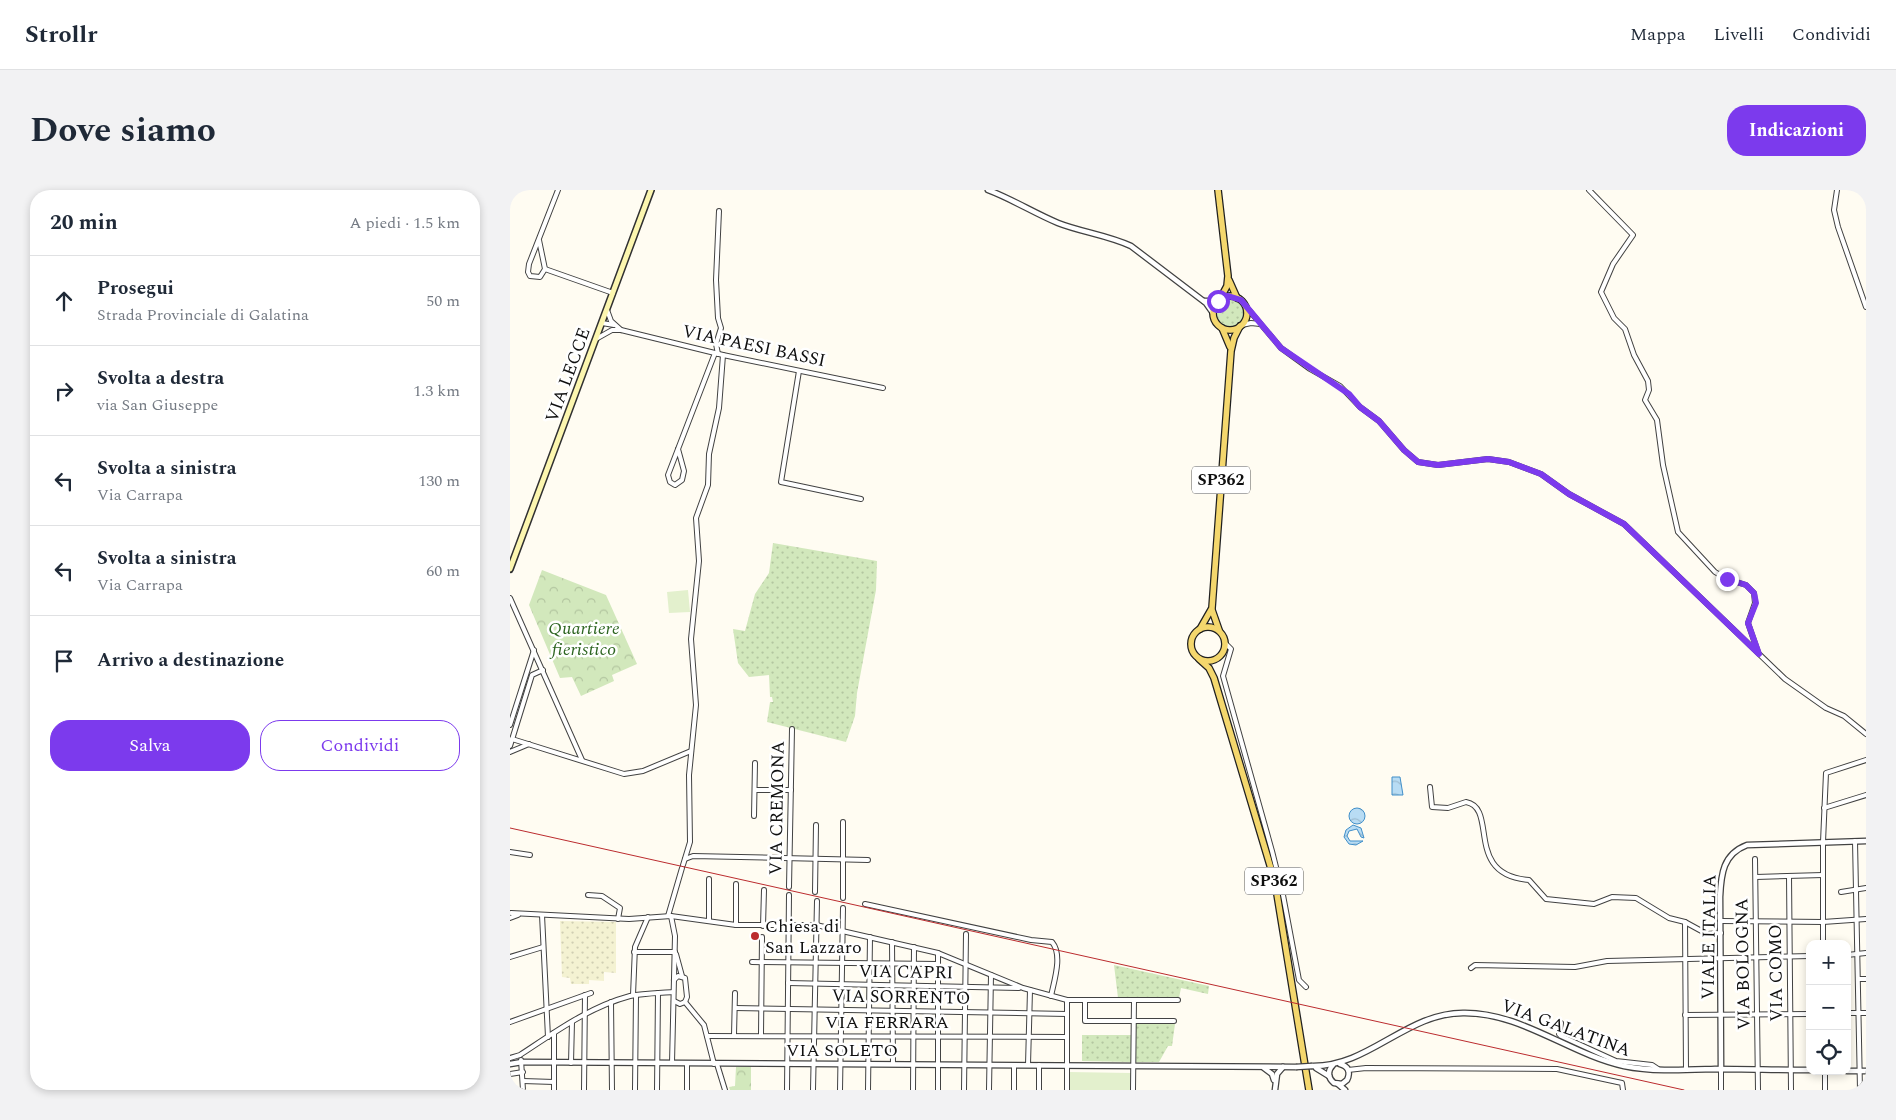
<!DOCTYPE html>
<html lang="it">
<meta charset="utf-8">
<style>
body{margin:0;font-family:Spectral,serif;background:#f2f2f3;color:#1f2937}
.controls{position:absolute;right:15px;bottom:15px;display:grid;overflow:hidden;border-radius:10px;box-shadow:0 2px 8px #0003}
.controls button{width:45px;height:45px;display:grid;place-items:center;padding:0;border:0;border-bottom:1px solid #e0e1e3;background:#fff;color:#1f2937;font:25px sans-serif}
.stop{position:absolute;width:15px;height:15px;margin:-11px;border:4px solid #7c3aed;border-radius:50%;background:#fff}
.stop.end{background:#7c3aed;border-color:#fff;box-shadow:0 1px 5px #0008}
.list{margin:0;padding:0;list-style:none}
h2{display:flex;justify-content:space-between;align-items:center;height:65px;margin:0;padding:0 20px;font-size:21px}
h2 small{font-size:16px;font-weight:400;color:#747a83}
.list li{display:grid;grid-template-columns:32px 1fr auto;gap:15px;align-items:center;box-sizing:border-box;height:90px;padding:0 20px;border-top:1px solid #e0e1e3}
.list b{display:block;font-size:19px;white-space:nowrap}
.list p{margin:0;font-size:16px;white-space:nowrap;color:#747a83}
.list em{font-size:16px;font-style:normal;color:#747a83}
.actions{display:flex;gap:10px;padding:15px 20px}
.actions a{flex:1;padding:11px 0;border:1px solid #7c3aed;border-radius:20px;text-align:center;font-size:18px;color:#7c3aed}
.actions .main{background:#7c3aed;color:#fff}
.icon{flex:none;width:28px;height:28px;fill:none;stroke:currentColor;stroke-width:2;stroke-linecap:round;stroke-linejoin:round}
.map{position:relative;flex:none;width:1356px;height:900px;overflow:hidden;border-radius:20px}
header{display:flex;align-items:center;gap:30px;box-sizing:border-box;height:70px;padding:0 25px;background:#fff;border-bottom:1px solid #e0e1e3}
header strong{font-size:24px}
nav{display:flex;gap:28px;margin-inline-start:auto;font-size:18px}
.intro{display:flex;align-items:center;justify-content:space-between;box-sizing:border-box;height:120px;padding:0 30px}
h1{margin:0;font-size:35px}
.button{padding:12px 22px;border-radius:20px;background:#7c3aed;color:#fff;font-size:18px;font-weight:700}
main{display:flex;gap:30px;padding:0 30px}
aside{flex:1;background:#fff;border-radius:20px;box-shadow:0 2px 8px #0003}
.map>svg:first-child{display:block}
.farmland{fill:url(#farmland-dots)}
.grass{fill:url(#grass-dots)}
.park{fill:url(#park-crowns)}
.pitch{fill:#e3f0cd}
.water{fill:url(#water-waves);stroke:#418fc9}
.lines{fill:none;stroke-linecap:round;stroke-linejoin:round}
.minor-casing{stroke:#424242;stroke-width:6}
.tertiary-casing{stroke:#424242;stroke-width:7}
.secondary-casing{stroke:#313131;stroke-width:8}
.primary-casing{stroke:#202020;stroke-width:8}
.minor{stroke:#fff;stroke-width:4}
.tertiary{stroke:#fff;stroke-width:4.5}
.secondary{stroke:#fcf6af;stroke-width:5}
.primary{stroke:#f4d76d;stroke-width:5.5}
.rail{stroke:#bb2b2e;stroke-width:1}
.tertiary-bridge-casing{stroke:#424242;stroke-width:7;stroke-linecap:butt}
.tertiary-bridge{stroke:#fff;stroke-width:4.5}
.route{stroke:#7c3aed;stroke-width:6}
.poi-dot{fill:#bb2b2e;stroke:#fff;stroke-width:2}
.labels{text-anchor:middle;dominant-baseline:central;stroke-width:5;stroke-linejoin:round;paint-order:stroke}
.shield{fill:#fff;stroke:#575757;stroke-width:1}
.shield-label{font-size:16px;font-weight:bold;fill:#0f0f0f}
.street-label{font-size:18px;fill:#0f0f0f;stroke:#fff}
.park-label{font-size:18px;font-style:italic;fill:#2d6521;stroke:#fff}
.poi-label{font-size:18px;fill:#0f0f0f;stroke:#fff;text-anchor:start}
</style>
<header>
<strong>Strollr</strong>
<nav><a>Mappa</a><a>Livelli</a><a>Condividi</a></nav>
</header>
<div class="intro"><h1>Dove siamo</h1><a class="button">Indicazioni</a></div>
<main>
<aside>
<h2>20 min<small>A piedi · 1.5 km</small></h2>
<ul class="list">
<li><svg class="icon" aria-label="ahead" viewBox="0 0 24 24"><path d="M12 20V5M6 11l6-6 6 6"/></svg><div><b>Prosegui</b><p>Strada Provinciale di Galatina</p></div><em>50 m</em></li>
<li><svg class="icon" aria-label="right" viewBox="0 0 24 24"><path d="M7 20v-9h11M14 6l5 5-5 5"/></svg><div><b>Svolta a destra</b><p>via San Giuseppe</p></div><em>1.3 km</em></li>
<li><svg class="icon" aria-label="left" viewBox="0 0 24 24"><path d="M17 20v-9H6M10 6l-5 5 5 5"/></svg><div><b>Svolta a sinistra</b><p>Via Carrapa</p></div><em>130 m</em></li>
<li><svg class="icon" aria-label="left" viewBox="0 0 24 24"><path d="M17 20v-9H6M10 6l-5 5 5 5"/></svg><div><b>Svolta a sinistra</b><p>Via Carrapa</p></div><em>60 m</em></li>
<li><svg class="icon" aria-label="arrive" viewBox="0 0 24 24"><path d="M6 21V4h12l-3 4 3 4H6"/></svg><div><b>Arrivo a destinazione</b></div></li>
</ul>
<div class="actions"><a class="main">Salva</a><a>Condividi</a></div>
</aside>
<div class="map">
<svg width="1356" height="900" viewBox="0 0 1356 900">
<defs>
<pattern id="farmland-dots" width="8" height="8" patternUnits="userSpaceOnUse" patternTransform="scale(1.25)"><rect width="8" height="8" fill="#f4f2d2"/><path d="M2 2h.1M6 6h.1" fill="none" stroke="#d0ceb3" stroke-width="1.8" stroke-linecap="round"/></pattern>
<pattern id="grass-dots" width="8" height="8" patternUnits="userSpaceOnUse" patternTransform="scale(1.25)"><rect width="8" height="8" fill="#d2e8bc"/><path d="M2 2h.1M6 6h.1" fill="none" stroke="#b3c6a0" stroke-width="1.8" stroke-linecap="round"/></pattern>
<pattern id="park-crowns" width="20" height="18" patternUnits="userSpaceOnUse" patternTransform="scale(1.25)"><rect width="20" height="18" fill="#d2e8bc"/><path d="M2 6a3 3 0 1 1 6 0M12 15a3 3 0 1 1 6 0" fill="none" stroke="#b3c6a0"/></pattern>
<pattern id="water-waves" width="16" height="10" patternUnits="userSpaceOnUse" patternTransform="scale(1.25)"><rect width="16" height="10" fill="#b8dcf4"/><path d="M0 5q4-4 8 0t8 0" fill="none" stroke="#9dbcd0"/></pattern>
</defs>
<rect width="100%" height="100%" fill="#fffcf2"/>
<polygon class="farmland" points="50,731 106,732 106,783 94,782 94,791 79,790 79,794 61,794 60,788 52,787"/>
<g class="grass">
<circle cx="720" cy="123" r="14"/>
<polygon points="263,353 367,371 366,400 347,503 345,526 336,552 257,532 260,512 263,512 262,507 260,507 259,485 239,487 228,473 223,439 235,441 245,404 259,383"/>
<polygon points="604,775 699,796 698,804 671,798 669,808 608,808"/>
<polygon points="626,833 665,834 662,856 658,856 649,872 626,872"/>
<polygon points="572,845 621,845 621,872 572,871"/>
</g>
<g class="park">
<polygon points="32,380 96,405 127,474 102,485 104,491 71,506 62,487 50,488 19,415"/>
<polygon points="226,877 241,877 241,900 220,900 219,897 225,896"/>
</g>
<g class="pitch">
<polygon points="178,400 180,422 159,423 157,402"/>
<polygon points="559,882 621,883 621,900 559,900"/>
</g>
<g class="water">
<polygon points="882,587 890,587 893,605 882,605"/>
<circle cx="847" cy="626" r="8"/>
<polygon points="843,635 851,638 854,648 851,647 847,639 839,641 837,646 840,651 853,651 846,655 839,654 834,647 836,640"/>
</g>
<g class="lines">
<defs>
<g id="minor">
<polyline points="1079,0 1123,45 1103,74 1091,102 1104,128 1115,139 1124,165 1138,191 1139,200 1135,210 1147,230 1153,275 1168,342 1205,382 1217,389 1236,395 1244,403 1245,413 1238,433 1248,462"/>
<polyline points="1327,0 1324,20 1328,37 1356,117"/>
<polyline points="29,50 35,79 30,87 20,86 18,82 19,74 48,0"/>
<polyline points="35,79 103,103"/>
<polyline points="733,113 771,158 800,179 830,196 850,217 869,231 894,260 908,272 928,275 978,269 999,272 1031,284 1059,304 1114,334 1275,489 1316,518 1334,526 1356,544"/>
<polyline points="97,120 101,131 111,140"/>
<polyline points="92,133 104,135"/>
<polyline points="732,135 741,133 750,134"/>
<polyline points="86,149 102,140 111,140 213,165 373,198"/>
<polyline points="208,164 206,154 211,138 208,128 206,90 209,21"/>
<polyline points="289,181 271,292 351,309"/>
<polyline points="168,259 174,281 172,290 165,295 160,292 158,285 205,163"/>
<polyline points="0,408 72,570"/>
<polyline points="716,454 721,459 713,486 762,661 773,705 789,790 796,797"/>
<polyline points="0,535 24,460"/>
<polyline points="2,549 114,584 133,581 181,561"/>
<polyline points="0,556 22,485 33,480"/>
<polyline points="0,562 19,554"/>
<path d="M920,597L922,617L938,618L956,612C989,618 953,685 1019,690L1036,709L1084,714L1102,707L1126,708L1159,728L1175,732L1197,744L1211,743"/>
<polyline points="245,600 281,600"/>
<polyline points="1314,618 1356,605"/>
<polyline points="244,626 245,573"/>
<polyline points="1345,651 1350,900"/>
<polyline points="0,662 20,665"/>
<polyline points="175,669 183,666 358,670"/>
<polyline points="1245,669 1248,900"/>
<polyline points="173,675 180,652 179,585 186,515 181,449 189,371 186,328 198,295 199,264 209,218 213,165"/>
<polyline points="1279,686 1281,900"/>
<polyline points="1246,687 1313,685"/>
<polyline points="199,689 199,731"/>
<polyline points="226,694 226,735"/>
<polyline points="279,697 282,539"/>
<polyline points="305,702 306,635"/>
<polyline points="1331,702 1356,698"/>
<polyline points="78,705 92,706 110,718 108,729"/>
<polyline points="333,708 333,632"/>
<path d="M355,714L521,750L542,752C553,765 544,791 541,806"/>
<polyline points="1,723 119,729 161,726 226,735 306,735 428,763 513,798 557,810 668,810"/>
<polyline points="32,725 38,847"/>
<polyline points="158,726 172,678"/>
<polyline points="161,726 165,746 162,873"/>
<polyline points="0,728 8,725"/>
<polyline points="1211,731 1313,732 1356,729"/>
<polyline points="1175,732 1176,880"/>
<polyline points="253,736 254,700"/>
<polyline points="382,752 383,874"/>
<polyline points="1313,754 1313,652 1316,583 1356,570"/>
<polyline points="124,762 165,762"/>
<polyline points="166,764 172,786"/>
<polyline points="1337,765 1356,763"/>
<polyline points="0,767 33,757"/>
<polyline points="242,772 428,774"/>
<polyline points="961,778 965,775 1065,777 1097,771 1300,766"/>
<polyline points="1348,789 1356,789"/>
<polyline points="164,790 168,786 175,788 177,807 175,812"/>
<polyline points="278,793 509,798"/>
<polyline points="123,805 125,757 138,727"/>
<polyline points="575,810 575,831 664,831"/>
<polyline points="164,811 170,814 175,812"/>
<polyline points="101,812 102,900"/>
<polyline points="175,812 194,835 204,874"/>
<polyline points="225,818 557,824"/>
<polyline points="1337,823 1356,823"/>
<polyline points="1175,825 1300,824"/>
<polyline points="0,832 81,803"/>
<polyline points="1051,833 1049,844 1051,846 1106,871 1142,875 1148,879"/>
<polyline points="44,843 44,900"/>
<polyline points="224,845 225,803"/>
<polyline points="251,845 252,747"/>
<polyline points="197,846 557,847"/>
<path d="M0,868L10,865C45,842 79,817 120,806C133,803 149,803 163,802"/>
<polyline points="11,870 13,900"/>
<polyline points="61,873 62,832"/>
<polyline points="207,874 215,900"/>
<polyline points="504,875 504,900"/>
<polyline points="518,875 520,800"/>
<polyline points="1211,879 1211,900"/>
<polyline points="838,880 856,878 1047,879 1112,893 1113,900"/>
<polyline points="1315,881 1315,900"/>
<polyline points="0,884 13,882"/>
<polyline points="13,891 44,892"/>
<polyline points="74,900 75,805"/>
<polyline points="125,900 126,806"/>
<polyline points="147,900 148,803"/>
<polyline points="177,900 177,873"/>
<polyline points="277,900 279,705"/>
<polyline points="303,900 307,711"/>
<polyline points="330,900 333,718"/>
<polyline points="358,900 360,747"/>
<polyline points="403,900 404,757"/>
<polyline points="428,900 428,763"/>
<polyline points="454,900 456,744"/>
<polyline points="479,900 481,785"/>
<polyline points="529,900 529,875"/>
<polyline points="557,900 557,810"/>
<polyline points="623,900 624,810"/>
</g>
<g id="tertiary">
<path d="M478,0C502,9 524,23 548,33C571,42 597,45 621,56L696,113L703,123"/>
<polyline points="694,111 708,111"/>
<polyline points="0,874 12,872 786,877"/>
<path d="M823,875C817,881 818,888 824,893L832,894L837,890C841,882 838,876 830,874"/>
<path d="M802,876C859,877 896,823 953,823C1011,822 1059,864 1114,876C1143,882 1175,880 1205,879C1237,879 1268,880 1300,880"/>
<polyline points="754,878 762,884 764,890"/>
<polyline points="806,878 819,886"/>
<path d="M1211,879L1210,707C1211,684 1213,664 1237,655L1356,651"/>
<polyline points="1337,881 1356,881"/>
<polyline points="828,894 835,900"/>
<polyline points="765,900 767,884 773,877"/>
</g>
<polyline id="secondary" points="0,379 141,0"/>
<g id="primary">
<polyline points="708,0 718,86 717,96 710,109"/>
<polyline points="719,90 727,108"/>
<circle cx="720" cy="123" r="17"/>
<polyline points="712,138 720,157"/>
<polyline points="702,420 709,440"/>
<circle cx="698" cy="454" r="17"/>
<polyline points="690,439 702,418 721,161 724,148 730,136"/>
<polyline points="689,469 699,478 704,488 765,692 799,900"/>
</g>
</defs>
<use href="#minor" class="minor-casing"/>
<use href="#tertiary" class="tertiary-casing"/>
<use href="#secondary" class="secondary-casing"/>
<use href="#primary" class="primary-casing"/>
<use href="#minor" class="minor"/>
<use href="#tertiary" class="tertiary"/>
<use href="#secondary" class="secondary"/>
<use href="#primary" class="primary"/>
<polyline class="rail" points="0,638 1174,900"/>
<defs>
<polyline id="tertiary-bridge" points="786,877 802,876"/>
</defs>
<use href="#tertiary-bridge" class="tertiary-bridge-casing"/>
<use href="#tertiary-bridge" class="tertiary-bridge"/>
</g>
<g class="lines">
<polyline class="route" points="708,111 718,106 731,110 771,158 839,204 850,217 869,231 894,260 908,272 928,275 978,269 999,272 1031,284 1059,304 1114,334 1249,464 1238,433 1246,413 1244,403 1236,395 1217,389"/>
</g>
<circle class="poi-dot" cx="245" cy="746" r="5"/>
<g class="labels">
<g class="shield">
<rect x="682" y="276.5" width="58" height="27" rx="4"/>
<rect x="735" y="677.5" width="58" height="27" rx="4"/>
</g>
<g class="shield-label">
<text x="711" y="290">SP362</text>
<text x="764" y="691">SP362</text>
</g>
<g class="street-label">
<text transform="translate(244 156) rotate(12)">VIA PAESI BASSI</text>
<text transform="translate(58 185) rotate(-70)">VIA LECCE</text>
<text transform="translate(267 618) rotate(-89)">VIA CREMONA</text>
<text transform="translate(1199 747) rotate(-89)">VIALE ITALIA</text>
<text transform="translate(1233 774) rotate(-91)">VIA BOLOGNA</text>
<text transform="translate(396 782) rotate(1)">VIA CAPRI</text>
<text transform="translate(1266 783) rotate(-91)">VIA COMO</text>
<text transform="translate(391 807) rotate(1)">VIA SORRENTO</text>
<text x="377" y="832">VIA FERRARA</text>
<text transform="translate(1056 838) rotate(20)">VIA GALATINA</text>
<text x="332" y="860">VIA SOLETO</text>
</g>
<g class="park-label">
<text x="74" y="438">Quartiere<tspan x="74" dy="21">fieristico</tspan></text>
</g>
<g class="poi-label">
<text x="255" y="736">Chiesa di<tspan x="255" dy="21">San Lazzaro</tspan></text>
</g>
</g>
</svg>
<div class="controls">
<button>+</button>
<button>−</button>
<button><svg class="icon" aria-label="locate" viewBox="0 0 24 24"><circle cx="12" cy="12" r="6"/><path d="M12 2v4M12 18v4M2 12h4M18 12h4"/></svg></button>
</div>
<div class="stop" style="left:708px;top:111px"></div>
<div class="stop end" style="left:1217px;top:389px"></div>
</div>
</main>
